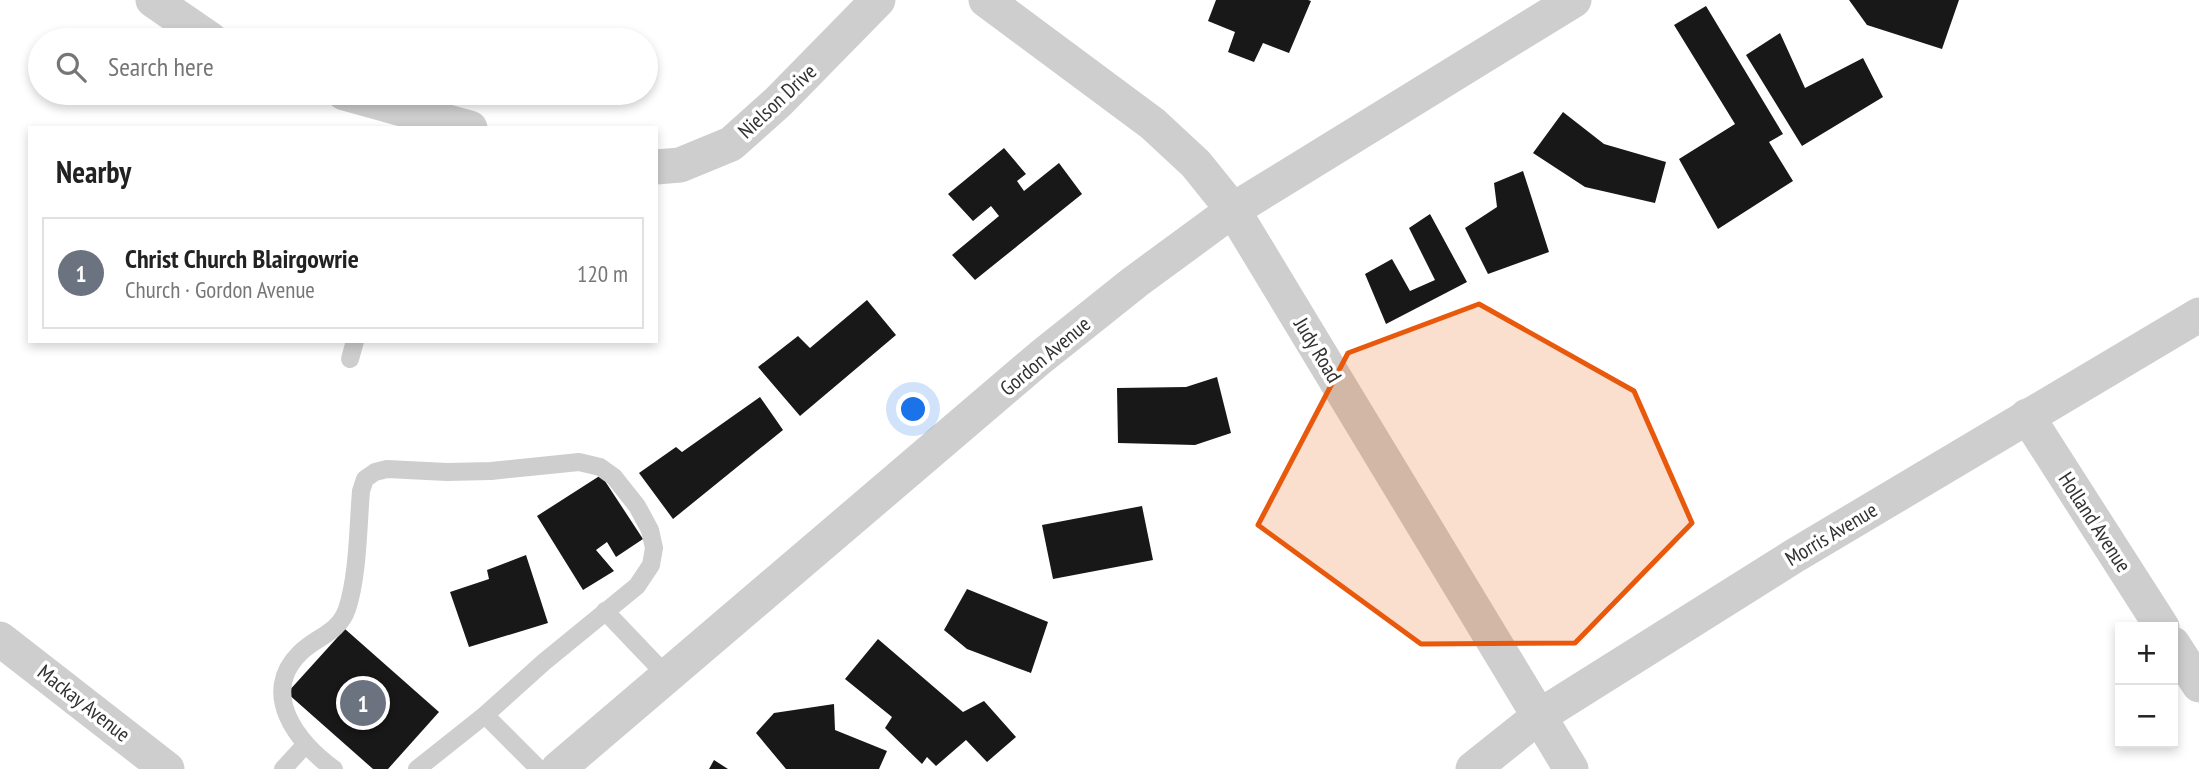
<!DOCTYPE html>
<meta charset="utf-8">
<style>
body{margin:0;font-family:"PT Sans Narrow",sans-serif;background:#f6f6f6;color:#222}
.controls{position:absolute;right:21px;bottom:21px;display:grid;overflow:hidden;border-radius:0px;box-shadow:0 4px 10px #0003}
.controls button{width:63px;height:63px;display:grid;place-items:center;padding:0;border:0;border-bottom:2px solid #e0e0e0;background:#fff;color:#222;font:35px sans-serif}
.you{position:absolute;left:914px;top:410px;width:24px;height:24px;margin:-18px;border:5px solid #fff;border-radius:50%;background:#1a73e8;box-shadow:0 0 0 10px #1a73e833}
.badge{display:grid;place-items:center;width:46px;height:46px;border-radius:50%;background:#dc3f48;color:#fff;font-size:23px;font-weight:700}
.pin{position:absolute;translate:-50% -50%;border:4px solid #fff;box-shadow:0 2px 7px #0006}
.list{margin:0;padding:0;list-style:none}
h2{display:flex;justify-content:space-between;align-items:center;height:91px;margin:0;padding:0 28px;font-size:30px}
h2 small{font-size:23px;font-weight:400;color:#767676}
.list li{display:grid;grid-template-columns:46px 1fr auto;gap:21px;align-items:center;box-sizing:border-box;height:112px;margin:0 14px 14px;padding:0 14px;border:2px solid #e0e0e0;border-radius:0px}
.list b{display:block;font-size:26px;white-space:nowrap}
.list p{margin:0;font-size:23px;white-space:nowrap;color:#767676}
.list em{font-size:23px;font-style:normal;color:#767676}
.icon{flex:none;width:38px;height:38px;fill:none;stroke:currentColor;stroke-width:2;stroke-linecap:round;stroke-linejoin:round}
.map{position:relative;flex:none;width:2199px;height:769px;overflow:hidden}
.search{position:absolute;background:#fff;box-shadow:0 4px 10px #0003;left:28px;top:28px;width:630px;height:77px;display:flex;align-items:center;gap:18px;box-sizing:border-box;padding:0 24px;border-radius:38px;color:#767676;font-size:26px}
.panel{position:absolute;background:#fff;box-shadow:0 4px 10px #0003;left:28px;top:126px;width:630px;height:217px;border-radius:0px}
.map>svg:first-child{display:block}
.building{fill:#181818}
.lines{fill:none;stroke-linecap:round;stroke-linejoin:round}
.service{stroke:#cecece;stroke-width:18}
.minor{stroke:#cecece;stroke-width:35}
.marked{fill:#e8590c;fill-opacity:0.2;stroke:#e8590c;stroke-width:5;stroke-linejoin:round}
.labels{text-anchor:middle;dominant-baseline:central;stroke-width:7;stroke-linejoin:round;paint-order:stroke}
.street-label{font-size:21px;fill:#313131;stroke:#fff}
</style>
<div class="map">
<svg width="2199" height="769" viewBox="0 0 2199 769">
<rect width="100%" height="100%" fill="#fff"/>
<g class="building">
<polygon points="1216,0 1308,0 1311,1 1289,53 1263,43 1254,62 1228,52 1235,32 1208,21"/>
<polygon points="1849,0 1959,0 1942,49 1867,25"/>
<polygon points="1706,6 1783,134 1769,142 1793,181 1718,229 1679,159 1735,124 1674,25"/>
<polygon points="1780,33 1805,88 1863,58 1883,97 1802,146 1746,55"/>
<polygon points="1563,112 1604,144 1666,162 1655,203 1585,187 1533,153"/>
<polygon points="1004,148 1026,174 1017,181 1024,191 1059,163 1082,194 975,280 952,255 999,216 991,206 973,221 948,194"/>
<polygon points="1523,171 1549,252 1488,274 1465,228 1497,207 1494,183"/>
<polygon points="1430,214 1467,282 1386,324 1365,274 1392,259 1410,291 1435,280 1409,228"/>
<polygon points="867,300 896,335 800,416 758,367 798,336 810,348"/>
<polygon points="1217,377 1231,433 1195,445 1118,443 1117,388 1186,387"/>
<polygon points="760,397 783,430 673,519 639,473 676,447 682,452"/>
<polygon points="601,475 643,539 616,557 607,542 596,550 614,571 583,590 537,516"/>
<polygon points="1142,506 1153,560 1053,579 1042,525"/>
<polygon points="526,555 548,623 469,647 450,592 489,579 487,570"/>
<polygon points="967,589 1048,622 1031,673 967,649 944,630"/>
<polygon points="345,629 439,712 388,769 373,769 287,693"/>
<polygon points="878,639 963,712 984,701 1016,737 987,762 966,740 936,766 927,757 922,764 885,728 892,717 845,679"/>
<polygon points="834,704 835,730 887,751 879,769 786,769 756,733 774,713"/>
<polygon points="714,760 728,769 709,769"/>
</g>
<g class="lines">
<g class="service">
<polyline points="350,359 355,341"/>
<polyline points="605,611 667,676"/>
<polyline points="485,715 539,769"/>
<polyline points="283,769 305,745"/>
<path d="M334,769C297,743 259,693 300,653C316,637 339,633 347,609C358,576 358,527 361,491L365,479L375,472L387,469L447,472L491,471L579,462L600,467L614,477L637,506L650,530L654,548L651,565L637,586L544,662L485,715L417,769"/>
</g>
<g class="minor">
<polyline points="153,0 211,40"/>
<polyline points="986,0 1153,124 1196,164 1233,210 1571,769"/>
<polyline points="344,93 470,128"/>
<polyline points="656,167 680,165 731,144 778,102 878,0"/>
<polyline points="2027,416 2162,627"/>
<polyline points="0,639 167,769"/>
<polyline points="2173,644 2199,685"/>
<polyline points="558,769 1041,357 1135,282 1233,210 1574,0"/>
<polyline points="1473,769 1538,717 1794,556 2199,315"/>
</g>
</g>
<path class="marked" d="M1479,304L1634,391L1692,523L1575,643L1421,644L1258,525L1348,353Z"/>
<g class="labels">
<g class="street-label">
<text transform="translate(777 101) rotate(-43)">Nielson Drive</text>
<text transform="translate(1318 350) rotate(59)">Judy Road</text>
<text transform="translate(1045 356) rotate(-40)">Gordon Avenue</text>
<text transform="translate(2095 522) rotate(57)">Holland Avenue</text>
<text transform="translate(1831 534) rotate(-31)">Morris Avenue</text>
<text transform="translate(84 703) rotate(38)">Mackay Avenue</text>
</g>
</g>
</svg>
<div class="controls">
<button>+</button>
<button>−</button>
</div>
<div class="you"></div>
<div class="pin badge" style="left:363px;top:703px;background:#6b7280">1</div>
<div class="search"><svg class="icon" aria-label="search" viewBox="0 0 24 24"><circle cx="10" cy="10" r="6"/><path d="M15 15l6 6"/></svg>Search here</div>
<section class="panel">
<h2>Nearby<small></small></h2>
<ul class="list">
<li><span class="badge" style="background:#6b7280">1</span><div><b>Christ Church Blairgowrie</b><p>Church · Gordon Avenue</p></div><em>120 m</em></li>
</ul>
</section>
</div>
